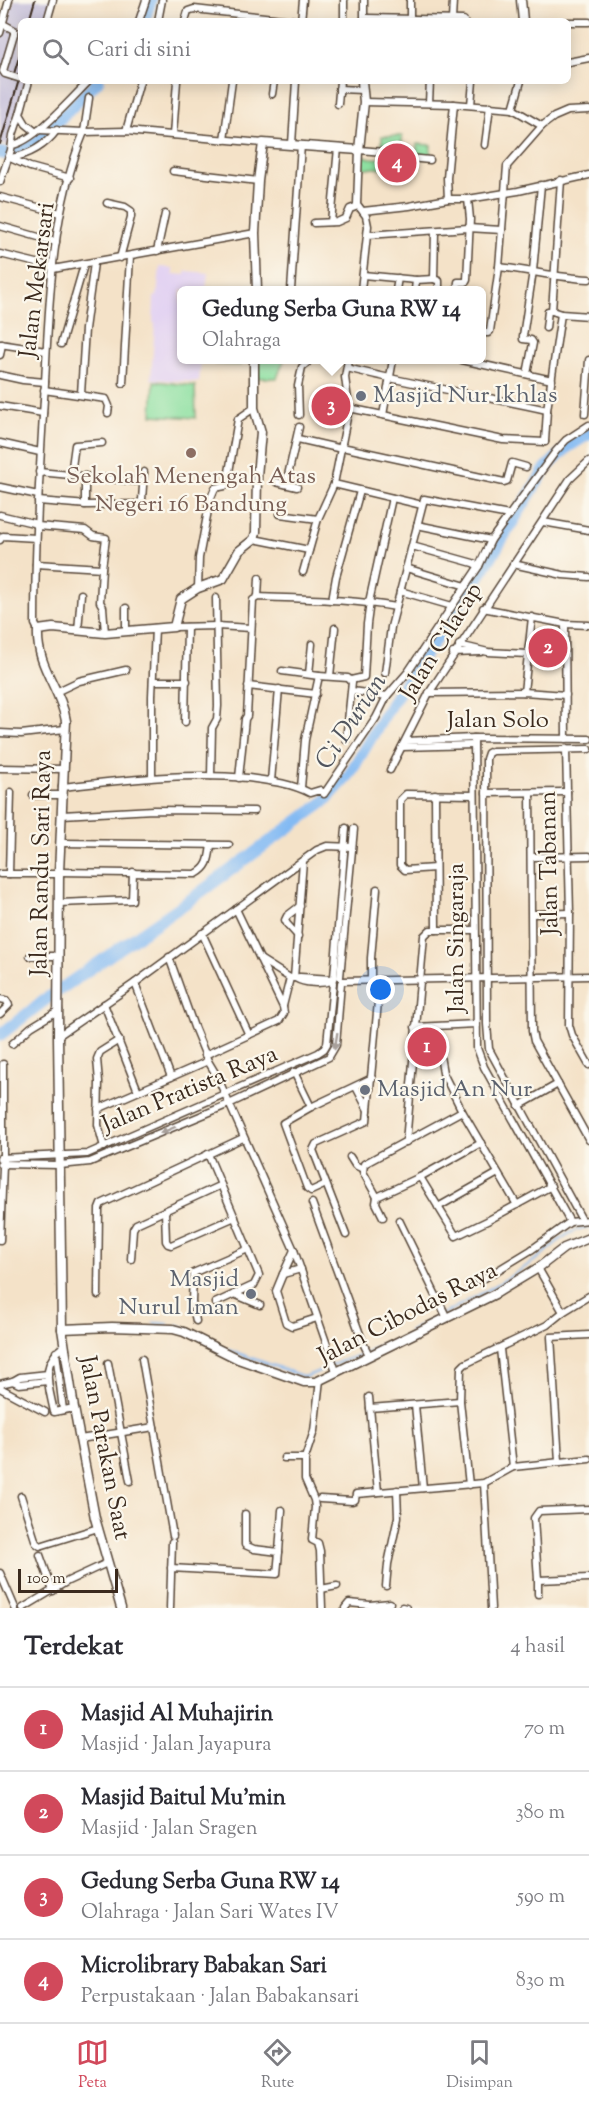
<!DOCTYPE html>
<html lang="id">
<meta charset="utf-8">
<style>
body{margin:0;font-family:"Sorts Mill Goudy",serif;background:#f2f2f3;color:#2b2b33}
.scale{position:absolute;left:18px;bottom:15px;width:100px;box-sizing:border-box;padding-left:6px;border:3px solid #3b2a1e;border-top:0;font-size:16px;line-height:21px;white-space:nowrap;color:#3b2a1e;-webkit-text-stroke:4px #fbf7ec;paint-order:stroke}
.you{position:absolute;left:381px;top:990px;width:21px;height:21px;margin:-15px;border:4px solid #fff;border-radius:50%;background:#1a73e8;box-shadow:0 0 0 9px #1a73e833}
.badge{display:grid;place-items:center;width:39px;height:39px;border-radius:50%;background:#d1495b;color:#fff;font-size:20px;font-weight:700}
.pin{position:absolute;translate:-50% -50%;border:3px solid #fff;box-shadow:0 2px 6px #0006}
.popup{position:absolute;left:177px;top:286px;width:309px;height:78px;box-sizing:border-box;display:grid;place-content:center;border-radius:9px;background:#fff;filter:drop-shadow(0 2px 4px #0005);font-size:20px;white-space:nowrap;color:#7c7c81}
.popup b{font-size:22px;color:#2b2b33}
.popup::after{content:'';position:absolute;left:50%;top:100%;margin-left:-12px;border:12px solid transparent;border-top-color:#fff}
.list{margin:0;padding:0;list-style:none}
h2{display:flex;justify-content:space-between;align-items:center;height:78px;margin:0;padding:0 24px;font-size:26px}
h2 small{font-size:20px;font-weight:400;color:#7c7c81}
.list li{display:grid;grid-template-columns:39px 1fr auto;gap:18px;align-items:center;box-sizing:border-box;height:84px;padding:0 24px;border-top:2px solid #e1e1e2}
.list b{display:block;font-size:22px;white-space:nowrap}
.list p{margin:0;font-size:20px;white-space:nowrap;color:#7c7c81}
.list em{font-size:20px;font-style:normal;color:#7c7c81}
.icon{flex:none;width:33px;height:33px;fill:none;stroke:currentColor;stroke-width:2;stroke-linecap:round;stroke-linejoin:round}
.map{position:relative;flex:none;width:589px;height:1608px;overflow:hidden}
.search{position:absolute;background:#fff;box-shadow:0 3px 15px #0003;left:18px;right:18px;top:18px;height:66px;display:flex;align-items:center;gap:15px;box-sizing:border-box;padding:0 21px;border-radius:9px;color:#7c7c81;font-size:22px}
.sheet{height:414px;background:#fff}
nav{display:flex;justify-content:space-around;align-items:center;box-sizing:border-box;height:84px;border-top:2px solid #e1e1e2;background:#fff;font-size:16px;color:#7c7c81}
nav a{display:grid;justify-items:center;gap:3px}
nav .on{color:#d1495b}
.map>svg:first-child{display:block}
.built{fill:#e3d3f2}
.industrial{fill:#c6c0da}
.green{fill:#8de0a1;stroke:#648560;stroke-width:1.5}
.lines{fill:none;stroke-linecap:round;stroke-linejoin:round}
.stream{stroke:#83baf3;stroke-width:2}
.river{stroke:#83baf3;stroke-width:12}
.street-casing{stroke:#574638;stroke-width:9}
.secondary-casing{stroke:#574638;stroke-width:11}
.street{stroke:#fff;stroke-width:6}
.secondary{stroke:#fff;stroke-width:8}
.rail{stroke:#3b2a1e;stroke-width:2}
.street-bridge-casing{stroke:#574638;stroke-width:9;stroke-linecap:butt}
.street-bridge{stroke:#fff;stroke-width:6}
.oneway{fill:#a79f9a}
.worship-dot{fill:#6b7280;stroke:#fbf7ec;stroke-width:2}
.education-dot{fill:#8d6e63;stroke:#fbf7ec;stroke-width:2}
.labels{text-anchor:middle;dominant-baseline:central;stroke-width:4.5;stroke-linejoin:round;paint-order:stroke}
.street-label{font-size:24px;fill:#3b2a1e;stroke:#fbf7ec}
.worship-label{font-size:24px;fill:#5b616d;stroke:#fbf7ec;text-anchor:start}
.education-label{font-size:24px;fill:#785e54;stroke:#fbf7ec}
.water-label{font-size:26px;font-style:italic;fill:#51555e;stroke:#fbf7ec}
</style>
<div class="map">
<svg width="589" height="1608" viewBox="0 0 589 1608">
<rect width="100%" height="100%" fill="#fbf7ec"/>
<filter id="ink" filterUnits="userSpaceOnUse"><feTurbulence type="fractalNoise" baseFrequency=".0167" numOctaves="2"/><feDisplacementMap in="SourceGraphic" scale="12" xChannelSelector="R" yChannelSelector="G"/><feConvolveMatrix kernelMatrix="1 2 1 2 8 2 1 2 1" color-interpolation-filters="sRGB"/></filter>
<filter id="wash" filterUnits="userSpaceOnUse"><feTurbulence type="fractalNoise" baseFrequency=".008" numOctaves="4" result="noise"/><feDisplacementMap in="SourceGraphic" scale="24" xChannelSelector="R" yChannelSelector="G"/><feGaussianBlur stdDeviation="1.35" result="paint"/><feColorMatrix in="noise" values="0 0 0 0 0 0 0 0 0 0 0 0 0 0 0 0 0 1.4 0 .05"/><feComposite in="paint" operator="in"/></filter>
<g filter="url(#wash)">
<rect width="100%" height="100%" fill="#f4e2c8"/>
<polygon class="built" points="160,267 173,268 173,274 185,275 186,271 208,273 206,290 181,290 181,360 201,360 199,382 151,379 155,323 153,323 154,297 157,296"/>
<polygon class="industrial" points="14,0 52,0 46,21 21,21 21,81 27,81 9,146 0,144 0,42"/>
<g class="green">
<polygon points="382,136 402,136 402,147 382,146"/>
<polygon points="417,144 431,145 430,158 416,157"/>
<polygon points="362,155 370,158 386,159 386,168 361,168"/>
<polygon points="215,360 241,360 241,365 215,364"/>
<polygon points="256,360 284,360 277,378 256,378"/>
<polygon points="154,381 195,386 196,418 152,415"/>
</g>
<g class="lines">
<g class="stream">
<polyline points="68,192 80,151"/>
<polyline points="154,1323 168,1324"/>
<polyline points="178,1325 187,1329"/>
<path d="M409,1332C450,1310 492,1290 531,1263C551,1250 564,1230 589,1227"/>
<polyline points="229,1350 305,1377 345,1360 361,1355 385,1343"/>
</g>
<g class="river">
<polyline points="144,21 151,0"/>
<polyline points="0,153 14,155 39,140 98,81"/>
<polyline points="0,1035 49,997 187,902 324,802 349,775 391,704 485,567 546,468 568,447 589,434"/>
</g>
</g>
</g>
<g filter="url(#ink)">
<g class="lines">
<defs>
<g id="street">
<polyline points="364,0 364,21"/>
<polyline points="410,0 410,19"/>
<polyline points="452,20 453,0"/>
<polyline points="47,21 53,0"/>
<polyline points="139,21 146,0"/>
<polyline points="158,21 162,0"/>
<polyline points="185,21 188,11 194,9 300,21"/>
<polyline points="301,21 303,0"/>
<polyline points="344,21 344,0"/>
<polyline points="568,22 589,22"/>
<polyline points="3,24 14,30 14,34"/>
<polyline points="0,33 9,0"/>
<polyline points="568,62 589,58"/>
<polyline points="29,81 20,114 26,124 36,132"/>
<polyline points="521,81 513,109 542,126"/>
<polyline points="339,89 363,90"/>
<polyline points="272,94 274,81"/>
<polyline points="364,102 454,104 513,109"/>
<polyline points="429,103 430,81"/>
<polyline points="338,104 340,81"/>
<polyline points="454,104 447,178 448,199 468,199 470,219 467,280 466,282 458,282 457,290"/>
<polyline points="471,105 473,81"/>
<polyline points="39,130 84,132 89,98"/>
<polyline points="126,131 140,81"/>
<polyline points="173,135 177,81"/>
<polyline points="224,140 232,81"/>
<polyline points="292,144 296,81"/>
<path d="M12,145C34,142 72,98 89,81"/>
<polyline points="485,145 490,106"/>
<polyline points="10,158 30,167 70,178"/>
<path d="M10,158C30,155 45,146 57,130"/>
<polyline points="173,171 258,181"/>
<polyline points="561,180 552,311 561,314 589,316"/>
<polyline points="0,182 11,150 13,135 20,114"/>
<polyline points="0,197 60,213"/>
<polyline points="468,199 518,191 589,175"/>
<polyline points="107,203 125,207 131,211 131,217 120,258"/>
<polyline points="363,211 409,206 448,199"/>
<polyline points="331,222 338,148"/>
<polyline points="314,223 337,222 346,218 350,209 358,206"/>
<polyline points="0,226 56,242"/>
<polyline points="435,231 434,279 439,281 439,290"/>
<polyline points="368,235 468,228 502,230"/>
<polyline points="157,251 165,214"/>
<polyline points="0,254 53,267"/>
<path d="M499,267C529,270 559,278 589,279"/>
<polyline points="53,269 255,233"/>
<polyline points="363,275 416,280 434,279"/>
<polyline points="291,290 301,145"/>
<polyline points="361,290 368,226 366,216 357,204 359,150 397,153 399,157 430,160"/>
<polyline points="396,290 398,278"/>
<polyline points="415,290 416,280"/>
<polyline points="546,328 548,311 552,311"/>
<polyline points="481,333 488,333 490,331 499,267 507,166 542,126 554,117 568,111 589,110"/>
<polyline points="0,344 46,351"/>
<polyline points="61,344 84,265"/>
<polyline points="0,355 2,344"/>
<polyline points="348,360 345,377 349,408 334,484 422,505"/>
<polyline points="462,360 552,380"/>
<path d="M347,368C413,385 480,395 547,410"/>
<polyline points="527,374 533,343 531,340 523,339 523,336 533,271 541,185"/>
<polyline points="0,375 23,380 45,382"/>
<polyline points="123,383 130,256"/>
<polyline points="44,390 106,399 109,406 108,413"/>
<polyline points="81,394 85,329 94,263"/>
<polyline points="0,406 43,413"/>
<polyline points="349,408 503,440 545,442"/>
<polyline points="585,414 589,360"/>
<polyline points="299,415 298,386 302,367 307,363 308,360"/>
<polyline points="383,415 393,360"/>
<polyline points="298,439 342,449"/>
<polyline points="545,442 547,410 561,314"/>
<polyline points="0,443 40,452"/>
<polyline points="342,447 504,482 507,481 512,463 526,467"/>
<polyline points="39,472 143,482"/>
<polyline points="71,474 75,445 102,443"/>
<polyline points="276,482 297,487"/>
<polyline points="286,484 299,427"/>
<polyline points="0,487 38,495"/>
<polyline points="38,501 88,505 139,504 142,500 144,472"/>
<polyline points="85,505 85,476"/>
<polyline points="280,514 318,519"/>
<polyline points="0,515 37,524"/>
<polyline points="543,522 589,530"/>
<polyline points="417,525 491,540"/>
<polyline points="37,526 85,530 93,536 106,538 102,568 100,602 103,607 105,633"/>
<polyline points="254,539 309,550"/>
<polyline points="0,540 3,536 36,538"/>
<polyline points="412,546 473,563 479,566"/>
<polyline points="36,564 102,568"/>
<polyline points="513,564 563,575 589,577"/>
<polyline points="406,568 466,586"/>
<polyline points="303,572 318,519 334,484"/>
<polyline points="198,588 199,558 210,500 215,488 225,486 227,484 238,419 254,408"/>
<polyline points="400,591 452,606"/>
<polyline points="258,597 259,578"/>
<polyline points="332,600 336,577 360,491"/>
<polyline points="369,602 392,498"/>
<polyline points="126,608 126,630"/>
<polyline points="483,608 565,624 589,625"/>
<polyline points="565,624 566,739"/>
<polyline points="174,627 217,626 251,628"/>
<path d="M38,630L35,624C35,544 40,463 45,383C49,300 52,209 84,132L126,131L263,143"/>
<polyline points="78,631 81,594"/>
<polyline points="459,645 488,652 528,654"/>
<polyline points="453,653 481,652"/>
<polyline points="282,671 319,676"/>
<polyline points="385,673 391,627 424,499 509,515"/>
<polyline points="309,674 312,644"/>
<polyline points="330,676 335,628"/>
<polyline points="351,680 364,677 367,624 370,602"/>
<polyline points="153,681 187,681"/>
<polyline points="248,686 316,694"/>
<polyline points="352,691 387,696"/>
<polyline points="56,692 79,681 126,670"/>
<polyline points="524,692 532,617"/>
<polyline points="429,693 524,692 566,695"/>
<polyline points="185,722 187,627"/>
<polyline points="0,733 21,734 65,729"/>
<polyline points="474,738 477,1048 484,1067 570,1222"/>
<polyline points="406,741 474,738 589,739"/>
<polyline points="402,747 474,745"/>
<polyline points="566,749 570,913 569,1025 572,1035 589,1065"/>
<polyline points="0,768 63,769"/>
<polyline points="390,770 429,693 570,479 589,461"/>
<polyline points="211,776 212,728 217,719 218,706 216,598"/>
<polyline points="152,777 152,696 155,628"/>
<path d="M239,778L245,719L247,716L253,600L258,597C304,599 350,599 396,607"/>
<polyline points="271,781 279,689"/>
<path d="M62,787C124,780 185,772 248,778C270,781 290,783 310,793L320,790L324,794L376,718L387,696L408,672L479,566L491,540L556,451L566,440L589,425"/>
<polyline points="301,788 305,740 319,676 348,678 352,682 346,740"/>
<polyline points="486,793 567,792"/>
<polyline points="530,793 532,1031 534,1041 589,1140"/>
<polyline points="435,794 436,930"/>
<polyline points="33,795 62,795"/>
<polyline points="62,815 153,810 254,811"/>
<polyline points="61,843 229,845"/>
<polyline points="532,857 589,856"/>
<polyline points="435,868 405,870 400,865 400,800 406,794 474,795"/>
<path d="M59,872L196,874C209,867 209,859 211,845"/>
<polyline points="0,874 59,874"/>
<polyline points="9,874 11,792"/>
<polyline points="59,903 132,900 133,872"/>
<polyline points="532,914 570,913"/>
<polyline points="202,933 249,1035"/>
<polyline points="298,936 287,924 285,920 287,916 300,906"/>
<polyline points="30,956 59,956"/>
<polyline points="169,957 194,1027 208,1061 217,1076 294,1250 336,1371"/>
<polyline points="260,959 290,978 300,977 333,979"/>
<polyline points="334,977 346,828"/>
<polyline points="340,977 354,829"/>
<polyline points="294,978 303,861"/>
<path d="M295,978C305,984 321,984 332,981"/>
<polyline points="371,980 371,958 377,889"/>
<polyline points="342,981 589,976"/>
<polyline points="135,983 171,1077"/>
<polyline points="0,999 6,1000 9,1005 0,1014"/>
<polyline points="104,1004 138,1091"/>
<polyline points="283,1006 290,978"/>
<polyline points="415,1027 476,1024"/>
<polyline points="435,1027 443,1073 462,1111 517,1205"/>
<polyline points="58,1036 135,983 317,850 327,846 352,847"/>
<polyline points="12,1044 31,1027 59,1010"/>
<polyline points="205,1055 279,1021 284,1013 283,1007 236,909"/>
<polyline points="294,1072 311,1107"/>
<polyline points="356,1087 368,1110"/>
<polyline points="519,1106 558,1084"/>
<polyline points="98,1109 208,1061"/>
<polyline points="406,1142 424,936 430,930 475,930"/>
<polyline points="104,1147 98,1125 99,1082 97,1059 100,1052 119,1040"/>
<polyline points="208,1154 259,1275 254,1285 215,1303"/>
<polyline points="350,1157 355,1165 363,1169"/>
<polyline points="0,1158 87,1154 318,1053 324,1049 327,1044 333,983"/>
<polyline points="0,1164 60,1165 90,1162 229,1104 329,1057 336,1045 341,983"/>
<polyline points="420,1177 456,1236 487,1221 551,1186"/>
<polyline points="326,1184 311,1191 307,1188 283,1123 311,1107 372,1078"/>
<polyline points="377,1197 420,1177 481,1143"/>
<polyline points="312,1203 364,1345 369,1355"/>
<polyline points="438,1207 498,1173"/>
<polyline points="165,1211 166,1241 168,1244 171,1245 235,1217"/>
<polyline points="383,1217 376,1203 377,1197 363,1172 364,1164 462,1111"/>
<polyline points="399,1220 447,1318"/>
<polyline points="582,1220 489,1049 487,1024 486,759 488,753 492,751 589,749"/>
<polyline points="346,1235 313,1150 316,1144 367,1121 380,980"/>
<polyline points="0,1240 3,1165 3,1064"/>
<polyline points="294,1250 283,1274 301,1269"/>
<polyline points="131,1259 133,1229 136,1224 221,1185"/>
<polyline points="538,1268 563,1312"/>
<polyline points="283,1274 276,1291 286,1323 292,1326 317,1318"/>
<polyline points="477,1280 485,1278 531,1250 570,1222 589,1220"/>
<polyline points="234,1294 260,1305"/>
<polyline points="98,1295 99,1209 101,1204 243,1138"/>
<polyline points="196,1321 192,1302 193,1273 248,1249"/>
<path d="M64,1347C39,1363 49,1387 54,1412L74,1408"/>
<polyline points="500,1349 513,1467"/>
<polyline points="56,1352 63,1410"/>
<polyline points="142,1359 173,1536"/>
<polyline points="108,1363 130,1481"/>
<polyline points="320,1380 314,1431 305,1458 305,1479 314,1500 315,1507 312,1540 318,1543 320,1551 322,1608"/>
<polyline points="13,1381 19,1384 48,1381"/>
<polyline points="0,1384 13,1381 20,1377 48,1374"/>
<polyline points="0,1388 45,1412"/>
<polyline points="369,1397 370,1408"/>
<polyline points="415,1405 423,1488"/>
<polyline points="80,1439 154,1427"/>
<polyline points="284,1458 305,1458"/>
<polyline points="559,1461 551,1337 589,1335"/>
<polyline points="484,1483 491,1608"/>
<polyline points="469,1485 460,1401 461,1368 465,1364 547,1325 563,1312 589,1296"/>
<polyline points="378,1492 370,1408 460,1401"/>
<polyline points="21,1496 36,1543 40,1546 98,1528"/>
<polyline points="320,1499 352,1501 355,1500 356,1494 484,1483 513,1467 589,1459"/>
<polyline points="589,1509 539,1511 534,1518 538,1580 589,1578"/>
<polyline points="279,1552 282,1510"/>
<polyline points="40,1555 53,1591"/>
<polyline points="171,1568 277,1574 279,1552 254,1549 245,1545 245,1514"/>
<polyline points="0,1573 15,1608"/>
<polyline points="538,1580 538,1594"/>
<polyline points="386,1586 388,1564 398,1517 397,1490"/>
<polyline points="321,1589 337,1586"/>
<polyline points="402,1607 406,1608"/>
<polyline points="23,1608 68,1581 107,1563"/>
<polyline points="170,1608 172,1542"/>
<polyline points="345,1608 349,1603 370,1605 390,1603"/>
</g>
<g id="secondary">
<polyline points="521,0 523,21"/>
<polyline points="364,21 367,19 463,21"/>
<polyline points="257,290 255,233 258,181 263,143 359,150 364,102 362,81"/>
<polyline points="62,1329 112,1327 173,1329 184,1332 238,1359 304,1382 316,1382 495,1294 538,1268 564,1248 589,1238"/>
<path d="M121,1608L95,1518L74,1408L62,1329L58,1036L59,872L66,721C61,688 36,667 38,630L53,628L105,633L174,627L181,599L198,588L223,579L239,551L254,539L256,532L257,476L261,432L254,408V360"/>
</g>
</defs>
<use href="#street" class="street-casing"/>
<use href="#secondary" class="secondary-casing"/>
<use href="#street" class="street"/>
<use href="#secondary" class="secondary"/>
<g class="rail">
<polyline points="29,21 35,0"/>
<polyline points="12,80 21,51"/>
<polyline points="0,144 21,73"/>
</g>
<defs>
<polyline id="street-bridge" points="14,34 3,71 5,74 21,79"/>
</defs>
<use href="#street-bridge" class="street-bridge-casing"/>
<use href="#street-bridge" class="street-bridge"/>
</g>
<defs><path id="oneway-solid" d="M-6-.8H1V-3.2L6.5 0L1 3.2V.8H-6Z" transform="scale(1.5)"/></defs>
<g class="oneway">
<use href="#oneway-solid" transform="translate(336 1041) rotate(99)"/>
<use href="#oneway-solid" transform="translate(168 1130) rotate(157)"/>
</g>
</g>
<g class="worship-dot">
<circle cx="361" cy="396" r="6"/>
<circle cx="365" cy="1090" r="6"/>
<circle cx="251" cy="1294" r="6"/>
</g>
<circle class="education-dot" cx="191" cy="453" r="6"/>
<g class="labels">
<g class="street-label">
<text transform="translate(38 280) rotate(-83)">Jalan Mekarsari</text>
<text transform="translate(442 642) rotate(-58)">Jalan Cilacap</text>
<text x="498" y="721">Jalan Solo</text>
<text transform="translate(42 863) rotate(-89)">Jalan Randu Sari Raya</text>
<text transform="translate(550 863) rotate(-91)">Jalan Tabanan</text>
<text transform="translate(457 938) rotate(-90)">Jalan Singaraja</text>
<text transform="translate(190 1090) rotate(-23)">Jalan Pratista Raya</text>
<text transform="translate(408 1314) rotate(-27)">Jalan Cibodas Raya</text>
<text transform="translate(104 1448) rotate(79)">Jalan Parakan Saat</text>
</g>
<g class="worship-label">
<text x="373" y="396">Masjid Nur Ikhlas</text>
<text x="377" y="1090">Masjid An Nur</text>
<text x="239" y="1280" text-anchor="end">Masjid<tspan x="239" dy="28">Nurul Iman</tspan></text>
</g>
<g class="education-label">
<text x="191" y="477">Sekolah Menengah Atas<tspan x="191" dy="28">Negeri 16 Bandung</tspan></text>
</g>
<g class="water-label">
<text transform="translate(352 722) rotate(-57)">Ci Durian</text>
</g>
</g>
</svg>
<div class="scale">100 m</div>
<div class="you"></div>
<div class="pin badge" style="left:427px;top:1047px">1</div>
<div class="pin badge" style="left:548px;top:648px">2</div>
<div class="pin badge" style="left:331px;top:406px">3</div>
<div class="popup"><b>Gedung Serba Guna RW 14</b>Olahraga</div>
<div class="pin badge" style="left:397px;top:163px">4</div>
<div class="search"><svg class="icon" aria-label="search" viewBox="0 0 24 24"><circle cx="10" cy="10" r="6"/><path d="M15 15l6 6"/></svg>Cari di sini</div>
</div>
<section class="sheet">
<h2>Terdekat<small>4 hasil</small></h2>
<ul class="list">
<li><span class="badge">1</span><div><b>Masjid Al Muhajirin</b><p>Masjid · Jalan Jayapura</p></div><em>70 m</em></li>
<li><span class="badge">2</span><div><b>Masjid Baitul Mu'min</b><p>Masjid · Jalan Sragen</p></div><em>380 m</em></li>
<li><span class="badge">3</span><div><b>Gedung Serba Guna RW 14</b><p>Olahraga · Jalan Sari Wates IV</p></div><em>590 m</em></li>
<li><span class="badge">4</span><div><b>Microlibrary Babakan Sari</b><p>Perpustakaan · Jalan Babakansari</p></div><em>830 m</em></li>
</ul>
</section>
<nav>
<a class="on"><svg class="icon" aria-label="map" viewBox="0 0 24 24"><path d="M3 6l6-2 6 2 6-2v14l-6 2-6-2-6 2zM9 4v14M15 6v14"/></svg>Peta</a>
<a><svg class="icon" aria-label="directions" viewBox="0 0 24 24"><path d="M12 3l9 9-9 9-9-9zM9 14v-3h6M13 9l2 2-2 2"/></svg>Rute</a>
<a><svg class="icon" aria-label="saved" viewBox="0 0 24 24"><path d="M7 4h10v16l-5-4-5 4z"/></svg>Disimpan</a>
</nav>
